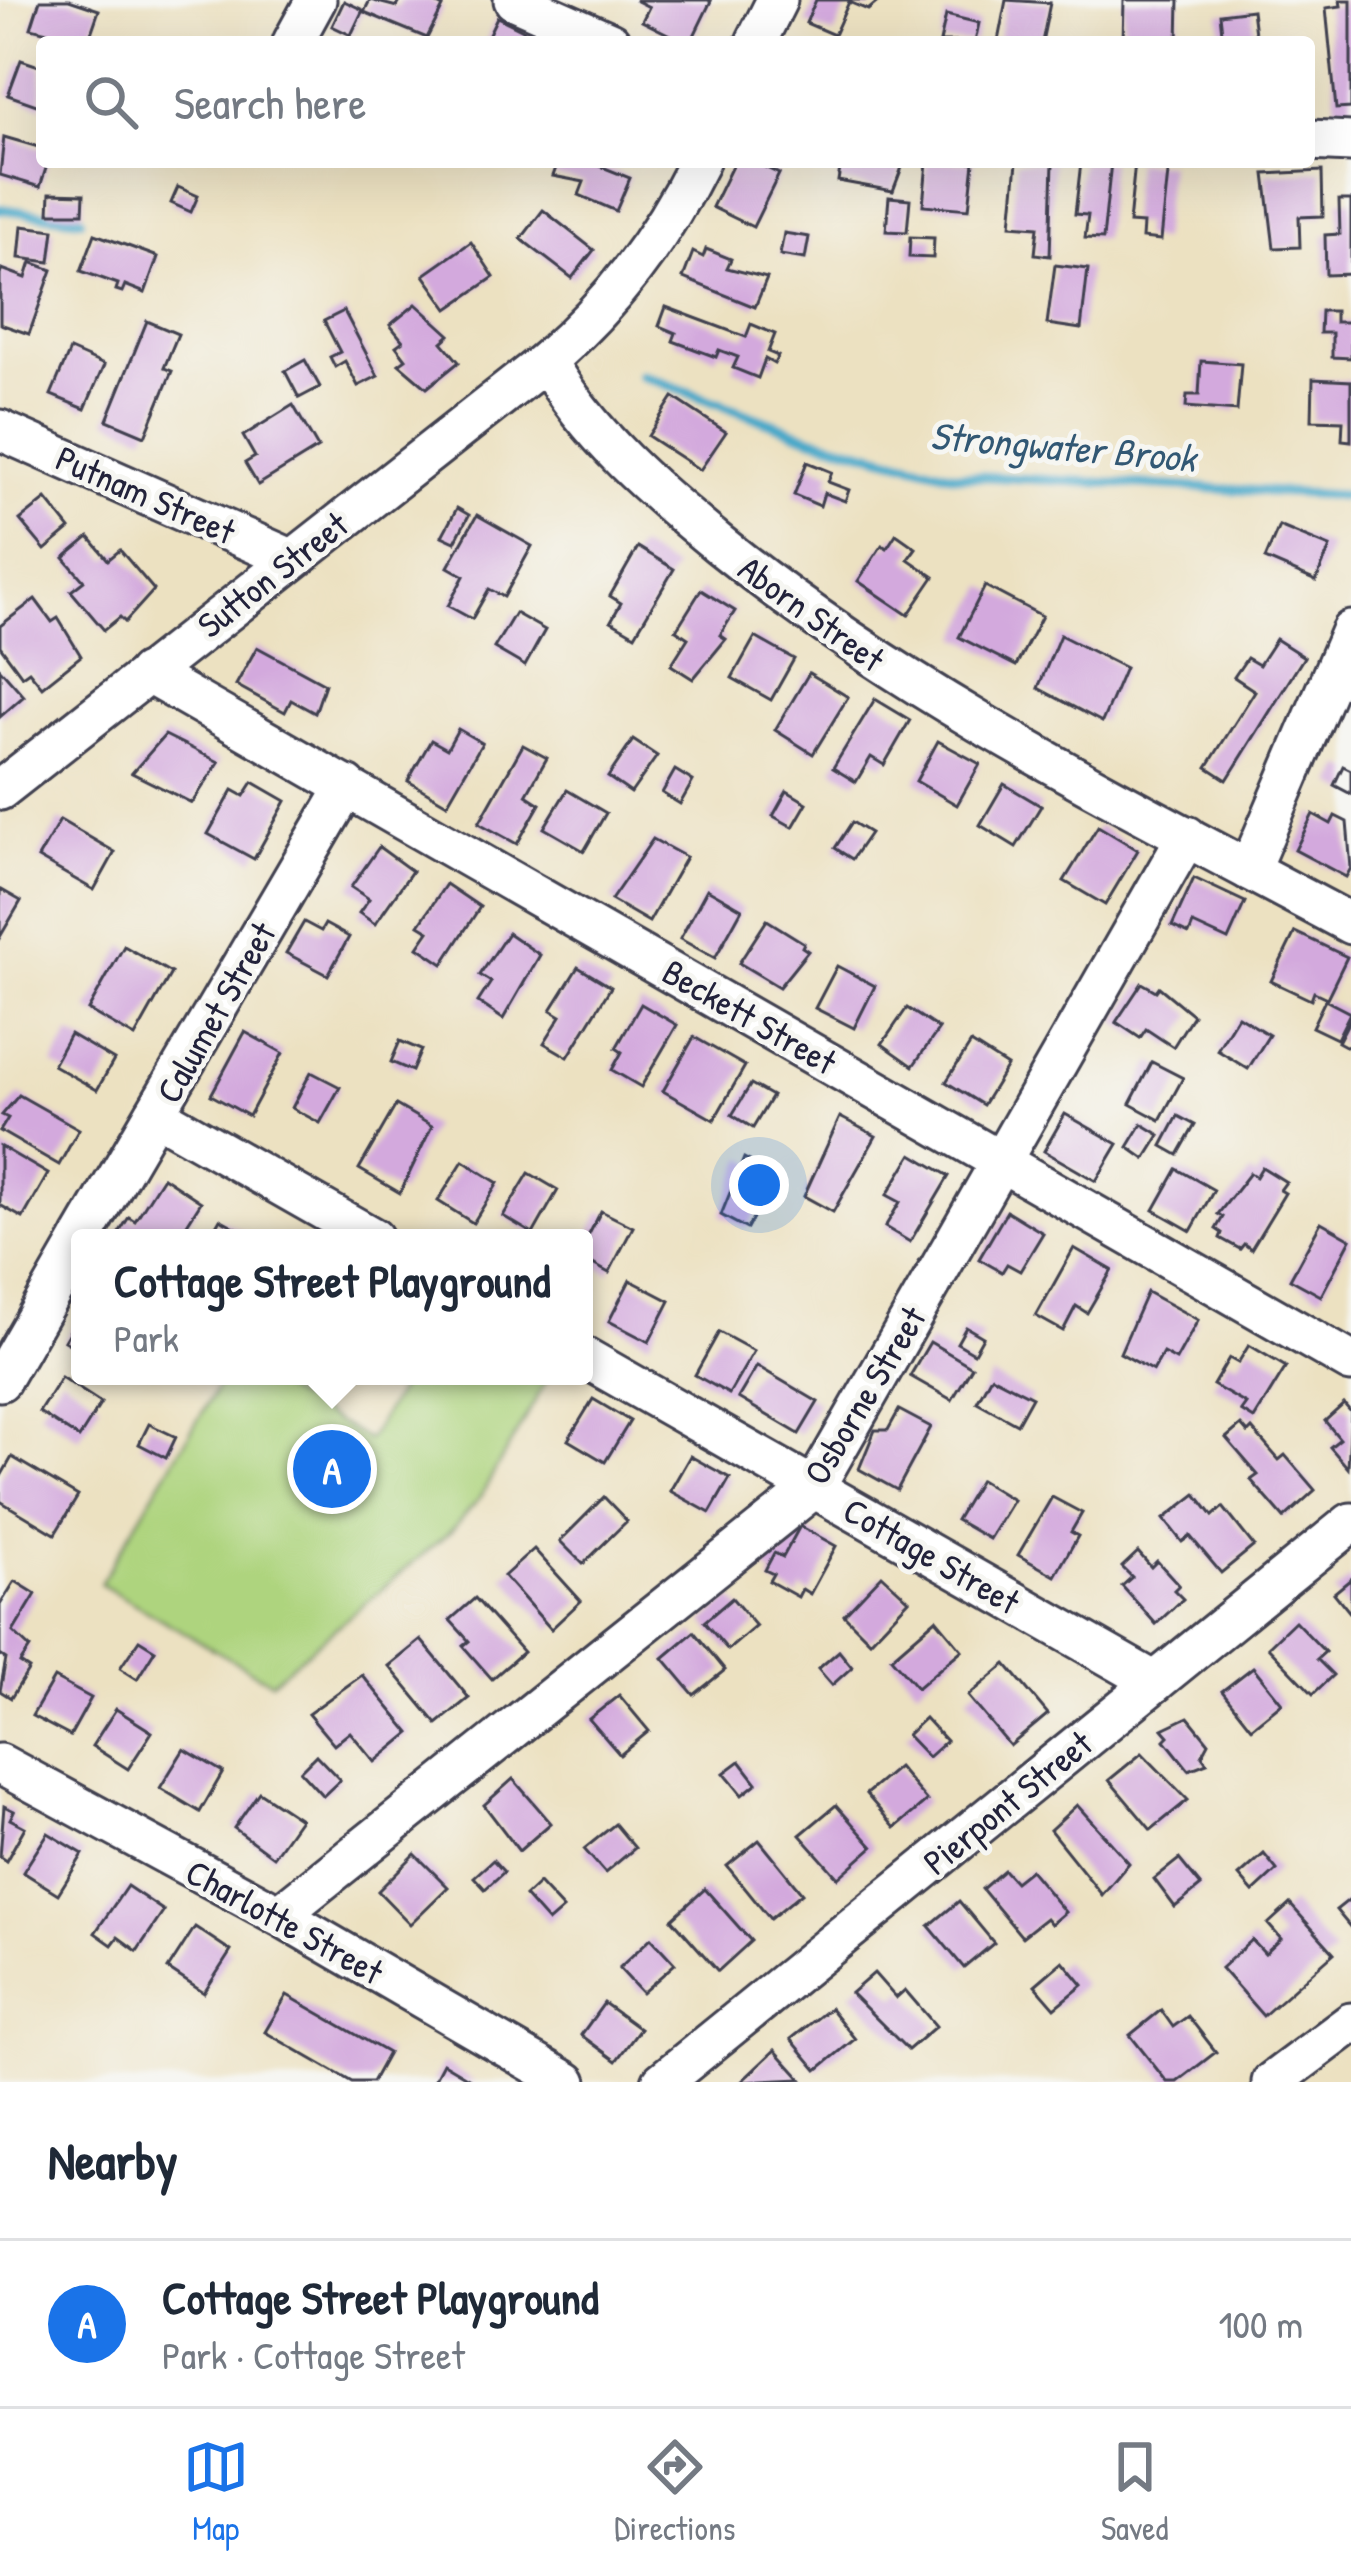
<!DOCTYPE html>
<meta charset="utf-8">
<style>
body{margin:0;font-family:"Patrick Hand",sans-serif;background:#f2f2f3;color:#1f2937}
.you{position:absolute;left:759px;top:1185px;width:42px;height:42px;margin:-30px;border:9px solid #fff;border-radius:50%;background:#1a73e8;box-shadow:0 0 0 18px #1a73e833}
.badge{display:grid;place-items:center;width:78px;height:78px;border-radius:50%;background:#1a73e8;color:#fff;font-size:39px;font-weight:700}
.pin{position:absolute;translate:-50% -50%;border:6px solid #fff;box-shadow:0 3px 12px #0006}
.popup{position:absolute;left:71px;top:1229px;width:522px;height:156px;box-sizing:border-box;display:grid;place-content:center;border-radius:12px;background:#fff;filter:drop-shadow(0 3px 9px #0005);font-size:39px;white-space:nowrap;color:#747a83}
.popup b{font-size:45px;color:#1f2937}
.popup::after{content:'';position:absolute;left:50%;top:100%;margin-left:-24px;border:24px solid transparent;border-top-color:#fff}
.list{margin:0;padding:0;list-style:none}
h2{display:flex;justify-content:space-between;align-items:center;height:156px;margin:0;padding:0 48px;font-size:51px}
h2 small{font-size:39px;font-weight:400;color:#747a83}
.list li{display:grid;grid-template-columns:78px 1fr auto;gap:36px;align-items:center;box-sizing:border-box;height:168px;padding:0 48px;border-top:3px solid #e0e1e3}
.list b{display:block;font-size:45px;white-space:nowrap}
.list p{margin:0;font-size:39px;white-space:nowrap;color:#747a83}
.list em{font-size:39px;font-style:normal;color:#747a83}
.icon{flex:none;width:66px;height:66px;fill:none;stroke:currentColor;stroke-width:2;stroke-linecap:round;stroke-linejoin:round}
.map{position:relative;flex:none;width:1351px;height:2082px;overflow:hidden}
.search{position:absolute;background:#fff;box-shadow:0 12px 48px #0002;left:36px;right:36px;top:36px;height:132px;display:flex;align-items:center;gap:30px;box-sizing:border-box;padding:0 42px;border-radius:12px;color:#747a83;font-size:45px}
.sheet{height:324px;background:#fff}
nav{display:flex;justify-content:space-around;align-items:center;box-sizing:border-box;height:168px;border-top:3px solid #e0e1e3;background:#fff;font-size:33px;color:#747a83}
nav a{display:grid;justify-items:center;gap:6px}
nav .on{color:#1a73e8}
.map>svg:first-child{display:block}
.green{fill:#aed47e;stroke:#687b5c;stroke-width:3}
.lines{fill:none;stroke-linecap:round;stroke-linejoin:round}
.stream{stroke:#4aa9c9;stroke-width:10}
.building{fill:#d3a9dd}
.minor-casing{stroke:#403f4f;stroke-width:45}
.minor{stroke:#fff;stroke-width:39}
.labels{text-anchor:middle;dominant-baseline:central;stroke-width:10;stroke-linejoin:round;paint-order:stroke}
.street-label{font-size:36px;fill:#22223b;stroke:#f6f6f2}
.water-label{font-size:39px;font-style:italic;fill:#325874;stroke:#f6f6f2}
</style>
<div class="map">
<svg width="1351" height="2082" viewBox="0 0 1351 2082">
<rect width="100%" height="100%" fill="#f6f6f2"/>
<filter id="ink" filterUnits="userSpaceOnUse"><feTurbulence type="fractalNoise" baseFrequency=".00833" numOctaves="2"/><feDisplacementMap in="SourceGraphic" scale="24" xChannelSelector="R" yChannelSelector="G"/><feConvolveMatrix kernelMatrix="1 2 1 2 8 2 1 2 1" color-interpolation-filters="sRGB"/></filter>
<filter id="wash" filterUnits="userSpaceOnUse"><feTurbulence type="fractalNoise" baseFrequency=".004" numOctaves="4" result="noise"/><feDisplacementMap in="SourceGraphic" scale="48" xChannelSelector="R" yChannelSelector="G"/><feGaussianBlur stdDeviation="2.7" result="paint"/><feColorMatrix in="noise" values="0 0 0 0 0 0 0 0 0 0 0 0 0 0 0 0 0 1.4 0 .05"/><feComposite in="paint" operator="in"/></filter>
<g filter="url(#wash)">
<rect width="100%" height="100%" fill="#ece1c1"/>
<polygon class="green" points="224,1376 257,1376 368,1440 407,1376 549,1376 479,1499 452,1530 271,1682 100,1584"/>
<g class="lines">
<g class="stream">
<polyline points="0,209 81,219"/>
<polyline points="641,375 813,438 956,475 1351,496"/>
</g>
</g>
<g id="blocks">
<g class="building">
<polygon points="40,0 69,0 99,10 88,42 31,28"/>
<polygon points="370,0 397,7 401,0 429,0 443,7 427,38 364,12"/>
<polygon points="635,0 708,0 711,1 691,42 684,42 642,21 649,7"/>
<polygon points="816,0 880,0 868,10 849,2 834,35 806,23"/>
<polygon points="1006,0 1050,3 1042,42 998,41"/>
<polygon points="1124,0 1179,0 1178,42 1123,42"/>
<polygon points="1340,0 1351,0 1351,108 1336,109 1326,8 1341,6"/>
<polygon points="344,1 363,10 351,35 332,26"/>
<polygon points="1252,10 1256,42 1223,42 1220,14"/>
<polygon points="946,15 979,23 975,42 940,42"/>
<polygon points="497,17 535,36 532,42 485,42"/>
<polygon points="21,60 42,67 42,107 8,95"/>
<polygon points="4,137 42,148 42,162 48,162 40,187 0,175"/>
<polygon points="558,162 590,162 630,178 616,211 579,195 584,182 553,176"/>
<polygon points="734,162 754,162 779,174 753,227 712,207"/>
<polygon points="841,162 904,162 893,191 838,181"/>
<polygon points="927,162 974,162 969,209 923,205"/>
<polygon points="1017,162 1053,162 1050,256 1035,254 1038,227 1011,225"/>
<polygon points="1081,162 1111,162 1103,239 1085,238 1088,215 1075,214"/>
<polygon points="1135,162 1169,164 1161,240 1142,238 1143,224 1129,223"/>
<polygon points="1322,171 1323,216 1299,217 1300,247 1274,248 1265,174"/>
<polygon points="178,187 198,196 191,212 171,203"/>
<polygon points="50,193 84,194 83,213 49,213"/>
<polygon points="889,197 910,199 907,232 886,231"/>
<polygon points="1339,200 1351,200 1351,274 1326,275 1325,235 1340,234"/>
<polygon points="543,210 594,250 572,278 521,239"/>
<polygon points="22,226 54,230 50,262 19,258"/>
<polygon points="784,233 809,237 805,259 780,255"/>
<polygon points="95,234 158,257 145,293 125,285 122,292 116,290 118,284 81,271"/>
<polygon points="910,237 934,238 933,258 909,257"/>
<polygon points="471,242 494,277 448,309 424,275"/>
<polygon points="706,249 731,259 727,268 767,278 755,307 683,278 693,252 703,257"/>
<polygon points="31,262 52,270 29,334 0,324 0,274 2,269 26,278"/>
<polygon points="1055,265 1088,269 1081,329 1047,324"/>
<polygon points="416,304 450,335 442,342 459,362 427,388 399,364 406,359 396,346 403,341 390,325"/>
<polygon points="666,307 746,337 751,324 775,334 768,352 778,356 774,364 765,359 758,378 733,368 738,357 719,350 716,357 673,341 676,333 659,326"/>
<polygon points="344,311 378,376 358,386 345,361 335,367 330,357 340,352 324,321"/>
<polygon points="1321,311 1335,311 1335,322 1351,322 1351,358 1332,357 1332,333 1320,333"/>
<polygon points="147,321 178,334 164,368 172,371 145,436 107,420"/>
<polygon points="70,350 104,365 85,409 51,395"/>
<polygon points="305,360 320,387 299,398 285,371"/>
<polygon points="1201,361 1241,364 1237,411 1186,407 1187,395 1199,395"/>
<polygon points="1313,379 1351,381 1351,441 1342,440 1343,421 1312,420"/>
<polygon points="673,397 726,432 700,470 648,436"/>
<polygon points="293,405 318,448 258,485 245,463 255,457 243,436"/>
<polygon points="807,462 832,472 828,482 849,490 845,501 824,493 820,506 794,495"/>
<polygon points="46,499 70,529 45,550 20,520"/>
<polygon points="457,508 469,515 455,542 442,536"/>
<polygon points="477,515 532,546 504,597 489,589 472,619 448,606 464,576 448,567"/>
<polygon points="1279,526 1330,547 1316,581 1265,559"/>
<polygon points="896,534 916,548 908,559 934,577 908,615 858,581 882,545 887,548"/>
<polygon points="89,537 108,560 120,550 154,590 125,622 120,617 104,630 71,591 84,581 64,558"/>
<polygon points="638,547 674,569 635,635 611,621 621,603 610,596"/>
<polygon points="985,586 1042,616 1016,666 959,637"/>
<polygon points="701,590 735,611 720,635 726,639 693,679 671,665 688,638 676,630"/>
<polygon points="35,599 52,622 58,618 81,656 42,687 29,671 22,676 0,646 0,626"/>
<polygon points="515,613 545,630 525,666 494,648"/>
<polygon points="1060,635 1125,668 1102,722 1038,688"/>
<polygon points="755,637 794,659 771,700 732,678"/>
<polygon points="1276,639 1304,657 1227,780 1207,767 1255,691 1234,677 1247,658 1259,665"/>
<polygon points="257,647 325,684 315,713 291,700 285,712 236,685"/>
<polygon points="0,669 24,696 0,717"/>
<polygon points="809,673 848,697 813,754 775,730"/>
<polygon points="875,699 910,720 884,765 871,757 856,782 833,768"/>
<polygon points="458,729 482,743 447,804 408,781 431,740 447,749"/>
<polygon points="165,735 219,762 192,803 132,773"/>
<polygon points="633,740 657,756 631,793 608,777"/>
<polygon points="938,741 980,764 957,805 916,781"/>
<polygon points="523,745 547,758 526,795 540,804 517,844 479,823"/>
<polygon points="1343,766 1351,770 1351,794 1334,785"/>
<polygon points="675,770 693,781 680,804 662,793"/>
<polygon points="253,782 286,801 254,859 208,834 233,790 244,796"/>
<polygon points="1004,784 1041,806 1016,847 980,825"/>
<polygon points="567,790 606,813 584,851 544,828"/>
<polygon points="787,791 807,803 793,827 773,816"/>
<polygon points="1313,814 1331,824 1335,816 1347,822 1351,868 1346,877 1295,850"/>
<polygon points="60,820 115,852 94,890 38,858"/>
<polygon points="852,822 870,833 852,859 835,848"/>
<polygon points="1098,826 1138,850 1105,905 1064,881"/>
<polygon points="653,839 686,857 649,922 611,900"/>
<polygon points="379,847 412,871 375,924 359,913 369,899 351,887"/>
<polygon points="1194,878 1245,902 1228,940 1193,924 1189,934 1172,926"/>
<polygon points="446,884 480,907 443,964 418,947 429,931 419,925"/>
<polygon points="0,889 21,901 0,937"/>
<polygon points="707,889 742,909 715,958 680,939"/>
<polygon points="767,920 804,943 802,947 808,951 779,987 739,963"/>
<polygon points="304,922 321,931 325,924 349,937 328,975 286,953"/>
<polygon points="1295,932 1347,957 1327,998 1314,992 1311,1000 1271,981"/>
<polygon points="508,933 540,955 503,1019 478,1002 491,982 480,975"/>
<polygon points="124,946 171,973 135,1037 88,1010"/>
<polygon points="837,966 875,986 854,1028 815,1008"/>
<polygon points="578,967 611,987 568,1057 544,1043 561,1016 551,1010"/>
<polygon points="1142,983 1156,991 1159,987 1193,1015 1173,1047 1146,1029 1140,1038 1116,1022"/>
<polygon points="1325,1000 1350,1013 1337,1039 1312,1027"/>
<polygon points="641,1004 677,1025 641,1087 612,1070 622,1052 616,1048"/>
<polygon points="907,1008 939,1029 913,1066 882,1044"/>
<polygon points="1238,1016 1269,1035 1248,1069 1217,1050"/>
<polygon points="1351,1017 1351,1049 1338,1042"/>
<polygon points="245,1032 283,1053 249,1116 211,1095"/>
<polygon points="70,1034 114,1060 97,1090 53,1065"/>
<polygon points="694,1037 745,1066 714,1120 663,1091"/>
<polygon points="400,1041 421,1050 412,1071 391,1062"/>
<polygon points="971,1043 1007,1066 983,1105 946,1082"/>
<polygon points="1152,1062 1183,1078 1160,1120 1130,1104"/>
<polygon points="311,1072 340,1087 320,1123 292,1108"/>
<polygon points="751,1084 772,1096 753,1128 732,1115"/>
<polygon points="19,1095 79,1129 59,1165 0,1131 8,1118 2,1115"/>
<polygon points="396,1105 432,1126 400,1193 359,1169"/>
<polygon points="1065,1114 1118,1144 1096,1181 1044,1151"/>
<polygon points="1178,1116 1195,1125 1178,1155 1162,1146"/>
<polygon points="840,1117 876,1136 833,1212 804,1196"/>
<polygon points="1142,1124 1160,1135 1145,1159 1128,1147"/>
<polygon points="0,1146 48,1174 23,1218 0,1205"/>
<polygon points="912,1154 949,1176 910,1242 885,1227 900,1202 887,1195"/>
<polygon points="744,1158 776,1175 747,1229 721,1215"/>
<polygon points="463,1161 498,1183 473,1223 438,1201"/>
<polygon points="1262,1167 1286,1182 1280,1190 1285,1193 1251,1249 1244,1244 1240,1249 1220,1238 1222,1233 1216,1229 1223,1217 1218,1214 1250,1173 1256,1177"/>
<polygon points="1177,1169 1214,1190 1191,1231 1154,1210"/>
<polygon points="529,1173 558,1190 533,1234 503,1216"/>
<polygon points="163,1177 201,1202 178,1238 117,1236 129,1217 135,1221"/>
<polygon points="601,1211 633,1227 609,1273 584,1259 584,1244"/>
<polygon points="1007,1211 1043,1233 1020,1271 1007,1264 1002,1272 979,1259"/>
<polygon points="220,1219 255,1238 209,1238"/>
<polygon points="1321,1222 1351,1239 1321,1296 1290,1279"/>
<polygon points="1074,1248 1112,1270 1087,1313 1076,1306 1063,1331 1036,1316"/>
<polygon points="630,1280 670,1301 649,1342 609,1321"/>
<polygon points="1147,1292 1198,1320 1176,1360 1163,1353 1153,1371 1120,1353"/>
<polygon points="74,1324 80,1328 80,1350 64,1341"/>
<polygon points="966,1327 983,1337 974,1353 957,1343"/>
<polygon points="719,1332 754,1351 729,1394 695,1375"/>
<polygon points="930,1342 972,1367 952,1400 910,1376"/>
<polygon points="1249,1345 1286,1367 1254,1419 1241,1411 1246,1404 1213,1385 1229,1358 1238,1363"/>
<polygon points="757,1366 818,1402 799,1434 738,1398"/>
<polygon points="991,1376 1032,1397 1017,1424 977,1402"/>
<polygon points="61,1377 101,1403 79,1438 39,1412"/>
<polygon points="593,1399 630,1421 605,1462 568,1440"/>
<polygon points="1344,1404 1351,1412 1348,1468 1330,1447 1340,1439 1325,1421"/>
<polygon points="899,1410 931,1427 897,1490 859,1469 875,1430 888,1430"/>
<polygon points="149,1424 176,1437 166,1458 139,1444"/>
<polygon points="1241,1425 1248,1433 1252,1429 1279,1460 1285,1455 1315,1490 1284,1518 1251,1480 1258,1475 1226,1438"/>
<polygon points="690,1456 730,1478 710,1513 670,1491"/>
<polygon points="12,1457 78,1496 55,1534 0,1501 0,1478"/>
<polygon points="980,1480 1013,1500 989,1539 956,1520"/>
<polygon points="1196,1494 1213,1516 1223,1507 1254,1546 1221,1573 1190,1536 1182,1542 1164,1519"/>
<polygon points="604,1497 627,1521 583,1564 560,1541"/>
<polygon points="1052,1497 1082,1513 1071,1532 1078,1536 1055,1576 1018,1555"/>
<polygon points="800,1526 836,1546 810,1594 802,1589 798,1597 769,1581 773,1574 765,1570 774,1553 783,1557"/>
<polygon points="534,1549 581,1601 551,1629 504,1576"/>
<polygon points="1138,1552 1151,1567 1157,1561 1179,1585 1174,1590 1183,1599 1156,1624 1122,1586 1132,1577 1122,1567"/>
<polygon points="882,1575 909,1600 870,1641 844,1615"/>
<polygon points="1351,1579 1351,1614 1334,1593"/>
<polygon points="15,1581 36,1594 13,1632 30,1648 20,1663 29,1669 11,1698 0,1691 6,1659 0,1655 0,1605"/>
<polygon points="475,1598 523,1652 492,1679 463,1646 469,1641 450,1620"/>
<polygon points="732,1598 756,1626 728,1650 704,1622"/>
<polygon points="936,1619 962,1650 917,1688 891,1658"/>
<polygon points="1295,1621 1325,1652 1317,1659 1333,1675 1313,1694 1268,1647"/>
<polygon points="694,1632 725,1670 694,1695 663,1658"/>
<polygon points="139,1640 155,1650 137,1679 120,1668"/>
<polygon points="421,1640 469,1698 437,1724 389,1666"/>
<polygon points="839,1651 852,1667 832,1685 818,1669"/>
<polygon points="1006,1664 1048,1714 1010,1746 968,1696"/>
<polygon points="1253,1667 1282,1703 1251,1728 1222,1691"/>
<polygon points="362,1675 410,1733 375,1762 350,1732 334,1745 308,1714"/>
<polygon points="54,1678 91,1698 70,1736 32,1716"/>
<polygon points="619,1695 649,1731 620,1755 589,1719"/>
<polygon points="116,1709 152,1732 128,1769 92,1746"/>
<polygon points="1188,1717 1209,1743 1202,1756 1207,1763 1189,1770 1165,1740 1169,1736 1163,1729"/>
<polygon points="925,1718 946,1741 928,1757 907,1735"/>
<polygon points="184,1749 223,1772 200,1812 160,1788"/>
<polygon points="1142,1753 1188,1800 1151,1830 1109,1780"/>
<polygon points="316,1755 340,1780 323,1796 300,1771"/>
<polygon points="740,1761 757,1783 742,1795 724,1773"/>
<polygon points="898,1767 927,1801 895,1828 866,1794"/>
<polygon points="513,1779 551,1823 519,1851 484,1805"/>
<polygon points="259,1792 300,1819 273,1857 234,1828"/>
<polygon points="836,1805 873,1847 838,1878 800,1835"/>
<polygon points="1077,1805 1129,1863 1102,1895 1050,1830"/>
<polygon points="4,1806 14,1811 10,1819 25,1827 6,1861 0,1857"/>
<polygon points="615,1824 635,1848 605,1873 584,1849"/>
<polygon points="48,1833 83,1854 58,1894 23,1872"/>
<polygon points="759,1840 802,1893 770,1919 727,1866"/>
<polygon points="415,1854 448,1887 410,1924 378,1891"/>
<polygon points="1264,1854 1277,1870 1253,1892 1239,1876"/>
<polygon points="1179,1859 1201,1886 1175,1907 1154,1879"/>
<polygon points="493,1860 504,1872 485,1889 474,1877"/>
<polygon points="1004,1870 1015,1882 1030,1870 1065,1912 1051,1924 1046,1918 1022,1937 982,1889"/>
<polygon points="539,1883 563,1909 548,1922 525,1896"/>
<polygon points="127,1886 164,1911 137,1951 118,1937 112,1945 95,1933"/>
<polygon points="705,1889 751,1941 718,1971 672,1919"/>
<polygon points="1351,1898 1351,1928 1336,1910"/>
<polygon points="959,1901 994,1943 964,1968 929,1926"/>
<polygon points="1290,1904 1334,1953 1263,2016 1221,1968 1252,1940 1265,1954 1281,1939 1268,1924"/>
<polygon points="195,1927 231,1951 204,1993 168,1969"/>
<polygon points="651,1938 675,1964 642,1993 619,1968"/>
<polygon points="1063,1961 1083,1985 1055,2008 1035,1985"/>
<polygon points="874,1973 896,1998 905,1990 936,2026 908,2050 851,1993"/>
<polygon points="287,1995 388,2053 372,2082 352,2082 265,2032"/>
<polygon points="604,2003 640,2029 616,2061 581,2035"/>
<polygon points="830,2008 855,2039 817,2070 791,2039"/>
<polygon points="1161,2010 1173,2027 1188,2016 1216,2052 1177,2082 1167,2082 1130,2035"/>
<polygon points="775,2050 801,2079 741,2082"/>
<polygon points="443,2063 475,2082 433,2082"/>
</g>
</g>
</g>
<g filter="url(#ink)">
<use href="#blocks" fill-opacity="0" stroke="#403f4f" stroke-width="3"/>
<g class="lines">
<defs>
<g id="minor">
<polyline points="514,0 610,42"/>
<polyline points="293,42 316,0"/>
<polyline points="756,42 777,0"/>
<polyline points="1309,140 1351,142"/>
<path d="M699,162C659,242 613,302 546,361C589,436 654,491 720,545C913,701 1134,808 1351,924"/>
<polyline points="0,430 291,559"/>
<polyline points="147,673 1351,1362"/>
<polyline points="0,790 546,361"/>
<polyline points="1249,870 1351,631"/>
<polyline points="155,1114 373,1238"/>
<polyline points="82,1238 347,786"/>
<polyline points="584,1357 1155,1682"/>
<polyline points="0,1381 80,1242"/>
<polyline points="0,1764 279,1915 567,2082"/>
<polyline points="279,1915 814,1488 1187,836"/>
<polyline points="662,2082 1351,1523"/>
<polyline points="1272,2082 1351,2023"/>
</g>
</defs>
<use href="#minor" class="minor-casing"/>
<use href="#minor" class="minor"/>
</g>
</g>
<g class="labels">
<g class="street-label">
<text transform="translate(146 494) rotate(24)">Putnam Street</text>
<text transform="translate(272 574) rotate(-38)">Sutton Street</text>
<text transform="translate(812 613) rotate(36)">Aborn Street</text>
<text transform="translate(215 1012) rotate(-60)">Calumet Street</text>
<text transform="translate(750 1016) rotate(30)">Beckett Street</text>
<text transform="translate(864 1395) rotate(-59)">Osborne Street</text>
<text transform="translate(932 1555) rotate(30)">Cottage Street</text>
<text transform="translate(1007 1802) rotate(-39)">Pierpont Street</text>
<text transform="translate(285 1921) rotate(29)">Charlotte Street</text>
</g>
<g class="water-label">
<text transform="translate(1063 446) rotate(5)">Strongwater Brook</text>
</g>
</g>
</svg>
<div class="you"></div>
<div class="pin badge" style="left:332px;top:1469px">A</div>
<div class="popup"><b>Cottage Street Playground</b>Park</div>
<div class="search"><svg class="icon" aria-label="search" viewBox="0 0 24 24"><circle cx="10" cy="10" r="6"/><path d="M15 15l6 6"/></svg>Search here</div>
</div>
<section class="sheet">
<h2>Nearby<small></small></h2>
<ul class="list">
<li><span class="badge">A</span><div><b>Cottage Street Playground</b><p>Park · Cottage Street</p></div><em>100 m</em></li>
</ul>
</section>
<nav>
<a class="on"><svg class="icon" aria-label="map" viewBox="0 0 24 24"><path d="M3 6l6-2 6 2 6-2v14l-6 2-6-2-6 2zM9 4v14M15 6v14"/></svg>Map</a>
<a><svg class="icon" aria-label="directions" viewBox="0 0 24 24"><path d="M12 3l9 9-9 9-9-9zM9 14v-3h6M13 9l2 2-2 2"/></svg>Directions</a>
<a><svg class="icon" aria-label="saved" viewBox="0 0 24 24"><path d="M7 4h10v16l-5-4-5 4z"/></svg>Saved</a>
</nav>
